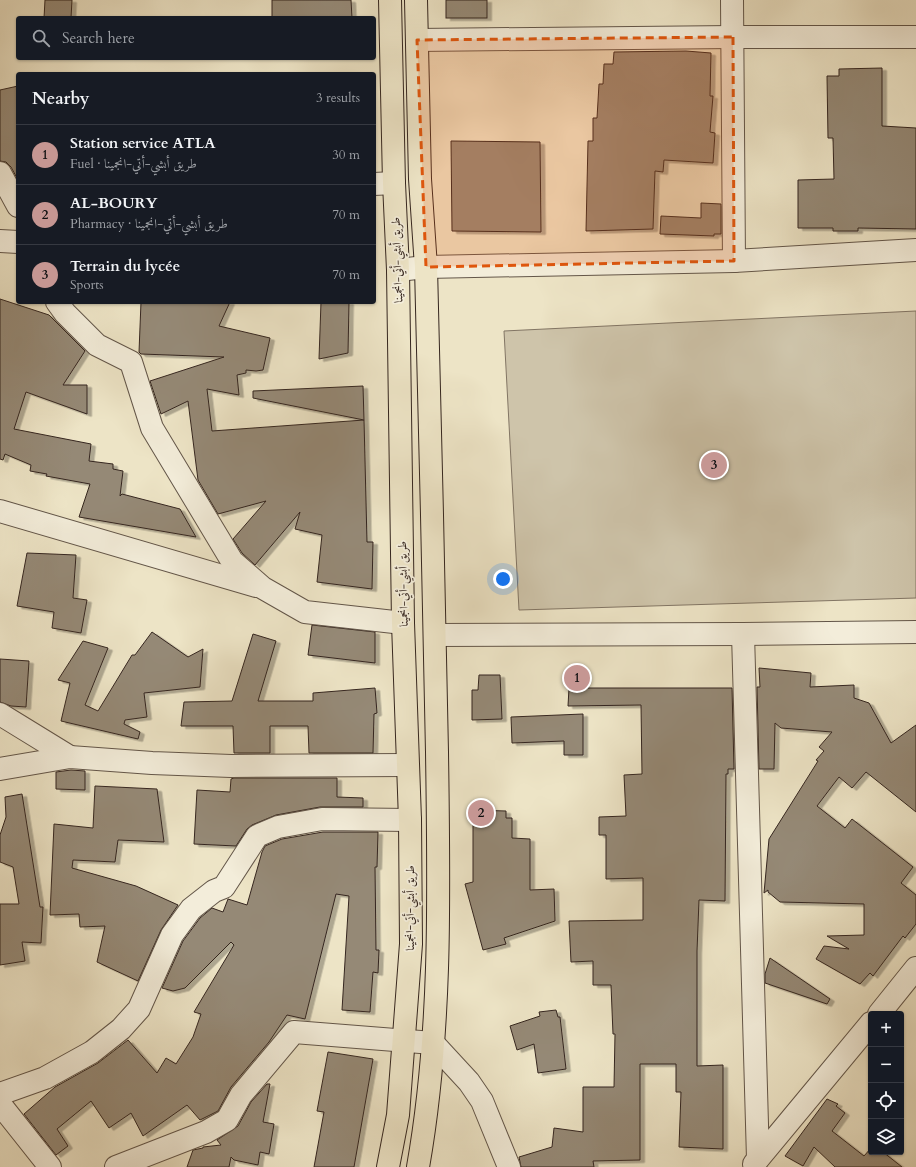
<!DOCTYPE html>
<meta charset="utf-8">
<style>
body{margin:0;font-family:Cardo,Amiri,serif;background:#20242c;color:#f1f3f6}
.controls{position:absolute;right:12px;bottom:12px;display:grid;overflow:hidden;border-radius:4px;box-shadow:0 1px 3px #0004}
.controls button{width:36px;height:36px;display:grid;place-items:center;padding:0;border:0;border-bottom:1px solid #363941;background:#171b24;color:#f1f3f6;font:20px sans-serif}
.you{position:absolute;left:503px;top:579px;width:14px;height:14px;margin:-10px;border:3px solid #fff;border-radius:50%;background:#1a73e8;box-shadow:0 0 0 6px #1a73e833}
.badge{display:grid;place-items:center;width:26px;height:26px;border-radius:50%;background:#c59692;color:#111;font-size:13px;font-weight:700}
.pin{position:absolute;translate:-50% -50%;border:2px solid #fff;box-shadow:0 1px 4px #0006}
.list{margin:0;padding:0;list-style:none}
h2{display:flex;justify-content:space-between;align-items:center;height:52px;margin:0;padding:0 16px;font-size:17px}
h2 small{font-size:13px;font-weight:400;color:#9ea1a6}
.list li{display:grid;grid-template-columns:26px 1fr auto;gap:12px;align-items:center;box-sizing:border-box;height:60px;padding:0 16px;border-top:1px solid #363941}
.list b{display:block;font-size:15px;white-space:nowrap}
.list p{margin:0;font-size:13px;white-space:nowrap;color:#9ea1a6}
.list em{font-size:13px;font-style:normal;color:#9ea1a6}
.icon{flex:none;width:22px;height:22px;fill:none;stroke:currentColor;stroke-width:2;stroke-linecap:round;stroke-linejoin:round}
.map{position:relative;flex:none;width:916px;height:1167px;overflow:hidden}
.search{position:absolute;background:#171b24;box-shadow:0 1px 3px #0004;left:16px;top:16px;width:360px;height:44px;display:flex;align-items:center;gap:10px;box-sizing:border-box;padding:0 14px;border-radius:4px;color:#9ea1a6;font-size:15px}
.panel{position:absolute;background:#171b24;box-shadow:0 1px 3px #0004;left:16px;top:72px;width:360px;height:232px;border-radius:4px}
.map>svg:first-child{display:block}
.green{fill:#cec4aa;stroke:#827564}
.building{fill:#958976;stroke:#35261f;filter:url(#shadow)}
.lines{fill:none;stroke-linecap:round;stroke-linejoin:round}
.minor-casing{stroke:#635649;stroke-width:24}
.highway-casing{stroke:#35261f;stroke-width:24}
.minor{stroke:#f3edda;stroke-width:22}
.highway{stroke:#ede4c6;stroke-width:22}
.marked{fill:#df560d;fill-opacity:0.2;stroke:#df560d;stroke-width:3;stroke-dasharray:8 5;stroke-linejoin:round}
.labels{text-anchor:middle;dominant-baseline:central;stroke-width:3.5;stroke-linejoin:round;paint-order:stroke}
.street-label{font-size:12px;fill:#35261f;stroke:#f3edda}
</style>
<div class="map">
<svg width="916" height="1167" viewBox="0 0 916 1167">
<defs>
<filter id="shadow"><feDropShadow dx="4.5" dy="2.5" stdDeviation="0" flood-color="#0004"/></filter>
</defs>
<rect width="100%" height="100%" fill="#ede4c6"/>
<filter id="stains"><feTurbulence type="fractalNoise" baseFrequency=".005" numOctaves="4"/><feColorMatrix values="0 0 0 0 .2 0 0 0 0 .09 0 0 0 0 .02 0 0 0 .5 -.17"/></filter>
<radialGradient id="worn" r=".72"><stop offset=".6" stop-color="#630" stop-opacity="0"/><stop offset="1" stop-color="#630" stop-opacity=".3"/></radialGradient>
<polygon class="green" points="916,311 916,598 519,610 504,331"/>
<g class="building">
<polygon points="45,0 72,0 71,18 44,18"/>
<polygon points="272,0 351,0 352,18 272,18"/>
<rect x="446" y="0" width="41" height="18"/>
<polygon points="686,51 711,53 710,96 713,96 710,132 715,133 713,163 664,160 663,172 655,171 653,229 586,231 588,141 593,141 593,118 597,118 599,84 603,84 604,64 613,64 614,52"/>
<polygon points="882,68 882,126 916,128 916,229 858,228 858,231 833,231 833,228 798,228 798,180 834,179 833,138 828,138 827,76 839,76 839,69"/>
<polygon points="18,86 18,180 11,167 6,162 0,161 0,90"/>
<polygon points="451,141 540,142 541,232 452,231"/>
<polygon points="701,203 721,204 721,234 714,234 714,236 660,234 661,216 701,218"/>
<polygon points="0,299 49,315 85,351 63,385 87,385 87,414 26,392 14,429 91,444 89,461 113,464 113,469 123,471 120,496 122,494 180,509 196,537 79,517 90,484 46,476 47,474 30,471 31,465 5,454 3,460 0,459"/>
<polygon points="141,302 230,302 219,326 270,338 263,370 256,371 246,370 246,373 237,375 239,395 207,389 212,431 364,420 367,542 373,542 372,589 317,582 322,535 295,529 300,512 255,565 242,553 233,539 266,501 218,514 198,480 188,401 161,414 150,381 224,357 141,354 139,352"/>
<polygon points="321,302 349,302 348,353 319,359"/>
<polygon points="363,386 364,420 253,398 253,391"/>
<polygon points="27,553 76,555 73,598 87,600 81,633 52,628 54,612 17,606"/>
<polygon points="312,625 375,632 375,663 308,655"/>
<polygon points="152,632 188,657 203,649 200,687 144,693 147,717 125,720 124,724 140,732 138,739 61,721 70,683 58,680 83,641 108,648 85,705 98,711 132,655 135,655"/>
<polygon points="253,634 276,641 258,701 313,701 313,693 375,688 377,713 374,714 373,753 309,753 308,726 270,726 270,753 234,753 233,726 181,726 184,702 232,701"/>
<polygon points="0,659 29,661 26,707 11,706 0,702"/>
<polygon points="759,668 811,673 810,687 854,685 854,698 869,703 891,743 916,725 916,812 866,772 852,788 839,777 817,806 845,828 852,819 913,867 901,883 916,895 916,924 905,938 903,936 873,976 870,973 860,984 816,959 824,946 849,949 827,936 864,935 864,904 780,902 768,892 768,890 764,893 769,839 818,761 816,760 824,751 819,747 832,732 781,728 775,723 774,769 759,769 757,687 760,687"/>
<polygon points="479,675 500,675 502,719 472,720 472,690 478,690"/>
<polygon points="569,688 732,688 734,769 728,769 728,774 726,774 725,901 699,900 697,951 697,1066 723,1065 723,1149 679,1147 681,1092 676,1092 676,1064 640,1064 640,1160 593,1161 594,1167 521,1167 519,1157 552,1147 554,1128 583,1132 583,1087 614,1087 615,1034 613,1034 611,985 593,985 593,961 571,962 569,921 643,920 643,878 606,879 606,835 599,835 599,817 626,816 624,775 642,774 641,705 568,706"/>
<polygon points="583,714 583,755 564,755 564,741 512,743 511,717"/>
<polygon points="71,770 85,771 85,790 56,789 56,772"/>
<polygon points="337,778 337,797 363,798 363,807 320,807 276,815 252,825 247,829 236,846 194,844 197,790 230,792 231,779 234,778"/>
<polygon points="95,786 157,789 164,842 118,840 115,862 73,860 72,868 136,886 178,905 161,930 138,981 97,962 105,926 80,927 79,914 50,915 54,824 93,828"/>
<polygon points="22,794 40,907 43,907 41,943 22,942 25,961 0,965 0,904 19,904 13,867 0,862 0,835 6,817 5,797"/>
<polygon points="473,810 506,811 506,818 512,818 512,838 530,839 530,890 554,889 555,921 504,938 506,944 483,950 465,884 473,882"/>
<polygon points="323,832 378,832 377,867 375,867 376,950 379,950 378,973 373,972 370,1012 342,1010 349,896 336,894 305,1019 287,1015 269,1042 231,1087 218,1111 200,1120 187,1105 143,1136 131,1113 109,1128 91,1101 57,1129 68,1146 56,1155 24,1114 55,1087 98,1063 128,1040 157,1073 166,1058 176,1064 193,1037 201,1014 194,1012 234,945 231,942 185,988 173,991 162,988 183,941 200,918 212,908 223,912 228,899 247,905 262,852 265,846 282,839"/>
<polygon points="770,958 830,999 827,1004 765,983 765,974"/>
<polygon points="556,1010 558,1017 560,1017 566,1069 538,1073 534,1044 517,1050 510,1026 540,1016 539,1012"/>
<polygon points="328,1052 373,1059 354,1167 314,1167 324,1112 317,1111"/>
<polygon points="267,1084 270,1084 263,1122 274,1124 269,1154 260,1152 258,1165 234,1160 231,1157 229,1167 187,1167 193,1150 203,1148 203,1147 221,1145 217,1140 238,1126 251,1102"/>
<polygon points="827,1099 838,1104 836,1106 845,1113 832,1131 864,1156 871,1148 871,1152 883,1152 902,1167 835,1167 814,1147 803,1166 785,1156"/>
</g>
<g class="lines">
<defs>
<g id="minor">
<polyline points="732,0 734,261"/>
<polyline points="417,40 733,37 916,37"/>
<polyline points="0,173 18,206"/>
<polyline points="374,184 394,183"/>
<polyline points="0,241 18,242"/>
<polyline points="398,270 426,267 734,261 916,250"/>
<polyline points="57,302 65,313 97,345 131,362 152,428 232,561 263,588 305,612 403,623"/>
<polyline points="0,511 256,586"/>
<polyline points="743,634 758,1159"/>
<polyline points="435,635 743,634 916,632"/>
<polyline points="0,714 70,757"/>
<polyline points="0,769 70,757 152,763 231,766 407,765"/>
<polyline points="879,1014 916,968"/>
<polyline points="0,1094 45,1078 92,1052 121,1029 139,1009 172,935 191,909 214,891 224,887 257,836 278,827 322,819 410,820"/>
<polyline points="0,1104 50,1167"/>
<polyline points="754,1164 871,1023"/>
<polyline points="116,1167 206,1132 227,1120 241,1095 294,1032 433,1043 469,1082 482,1101 509,1167"/>
</g>
<g id="highway">
<path d="M416,0L420,179L426,267C430,429 434,590 437,752C439,890 442,1031 418,1167"/>
<polyline points="388,1167 398,1115 411,944 410,820 403,623 398,270 394,183 390,0"/>
</g>
</defs>
<use href="#minor" class="minor-casing"/>
<use href="#highway" class="highway-casing"/>
<use href="#minor" class="minor"/>
<use href="#highway" class="highway"/>
</g>
<path class="marked" d="M733,37L734,261L426,267L417,40Z"/>
<g class="labels">
<g class="street-label">
<text transform="translate(397 260) rotate(-92)">طريق أبشي-أتي-انجمينا</text>
<text transform="translate(403 584) rotate(-91)">طريق أبشي-أتي-انجمينا</text>
<text transform="translate(410 908) rotate(-90)">طريق أبشي-أتي-انجمينا</text>
</g>
</g>
<rect width="100%" height="100%" filter="url(#stains)"/>
<rect width="100%" height="100%" fill="url(#worn)"/>
</svg>
<div class="controls">
<button>+</button>
<button>−</button>
<button><svg class="icon" aria-label="locate" viewBox="0 0 24 24"><circle cx="12" cy="12" r="6"/><path d="M12 2v4M12 18v4M2 12h4M18 12h4"/></svg></button>
<button><svg class="icon" aria-label="layers" viewBox="0 0 24 24"><path d="M12 4l9 5-9 5-9-5zM3 14l9 5 9-5"/></svg></button>
</div>
<div class="you"></div>
<div class="pin badge" style="left:577px;top:678px">1</div>
<div class="pin badge" style="left:481px;top:813px">2</div>
<div class="pin badge" style="left:714px;top:465px">3</div>
<div class="search"><svg class="icon" aria-label="search" viewBox="0 0 24 24"><circle cx="10" cy="10" r="6"/><path d="M15 15l6 6"/></svg>Search here</div>
<section class="panel">
<h2>Nearby<small>3 results</small></h2>
<ul class="list">
<li><span class="badge">1</span><div><b>Station service ATLA</b><p>Fuel · طريق أبشي-أتي-انجمينا</p></div><em>30 m</em></li>
<li><span class="badge">2</span><div><b>AL-BOURY</b><p>Pharmacy · طريق أبشي-أتي-انجمينا</p></div><em>70 m</em></li>
<li><span class="badge">3</span><div><b>Terrain du lycée</b><p>Sports</p></div><em>70 m</em></li>
</ul>
</section>
</div>
